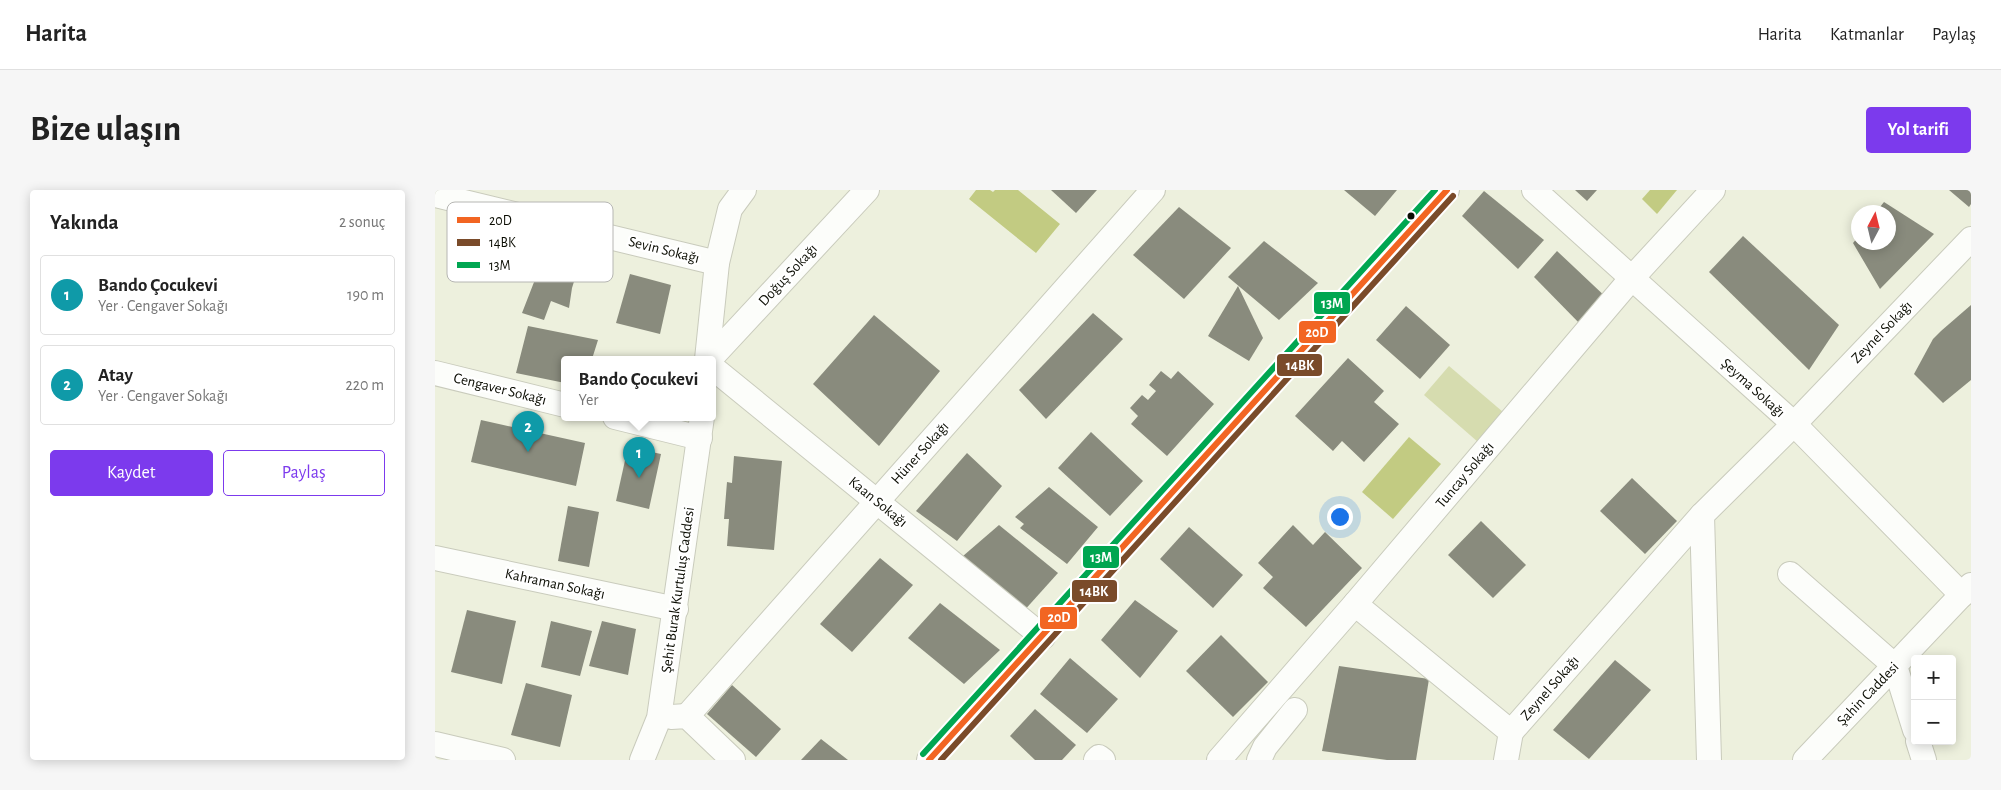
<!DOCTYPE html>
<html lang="tr">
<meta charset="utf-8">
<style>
body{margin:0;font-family:"Alegreya Sans",sans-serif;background:#f6f6f6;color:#222}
.controls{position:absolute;right:15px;bottom:15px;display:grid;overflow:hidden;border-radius:5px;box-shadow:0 2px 12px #0003}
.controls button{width:45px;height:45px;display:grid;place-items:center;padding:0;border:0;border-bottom:1px solid #e0e0e0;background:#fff;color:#222;font:25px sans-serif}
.compass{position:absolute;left:1416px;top:15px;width:45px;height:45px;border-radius:50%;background:#fff;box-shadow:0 2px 12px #0003;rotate:7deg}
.you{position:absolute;left:904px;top:326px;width:18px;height:18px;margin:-12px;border:4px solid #fff;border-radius:50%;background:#1a73e8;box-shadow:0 0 0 8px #1a73e833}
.badge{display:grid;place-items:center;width:32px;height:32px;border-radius:50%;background:#7c3aed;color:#fff;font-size:16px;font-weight:700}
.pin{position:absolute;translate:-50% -41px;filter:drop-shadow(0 1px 2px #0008)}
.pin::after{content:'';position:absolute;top:26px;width:18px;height:15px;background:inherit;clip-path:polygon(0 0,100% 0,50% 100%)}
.popup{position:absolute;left:126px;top:166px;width:155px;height:65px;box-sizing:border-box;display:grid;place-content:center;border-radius:5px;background:#fff;filter:drop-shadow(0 1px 4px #0005);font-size:16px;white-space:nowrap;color:#767676}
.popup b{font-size:19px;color:#222}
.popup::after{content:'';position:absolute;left:50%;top:100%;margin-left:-10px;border:10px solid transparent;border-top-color:#fff}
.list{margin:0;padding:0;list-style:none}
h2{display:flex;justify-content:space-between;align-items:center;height:65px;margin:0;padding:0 20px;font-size:21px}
h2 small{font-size:16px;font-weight:400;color:#767676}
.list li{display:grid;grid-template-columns:32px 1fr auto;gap:15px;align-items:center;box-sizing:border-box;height:80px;margin:0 10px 10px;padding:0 10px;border:1px solid #e0e0e0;border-radius:5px}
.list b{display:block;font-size:19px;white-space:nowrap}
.list p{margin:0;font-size:16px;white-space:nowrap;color:#767676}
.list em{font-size:16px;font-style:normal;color:#767676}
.actions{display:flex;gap:10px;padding:15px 20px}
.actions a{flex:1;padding:11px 0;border:1px solid #7c3aed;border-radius:5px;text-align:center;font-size:18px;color:#7c3aed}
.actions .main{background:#7c3aed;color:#fff}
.map{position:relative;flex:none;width:1536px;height:570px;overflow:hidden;border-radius:5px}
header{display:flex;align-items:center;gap:30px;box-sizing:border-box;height:70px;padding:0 25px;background:#fff;border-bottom:1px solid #e0e0e0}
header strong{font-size:24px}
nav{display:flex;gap:28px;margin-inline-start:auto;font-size:18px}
.intro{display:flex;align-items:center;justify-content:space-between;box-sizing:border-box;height:120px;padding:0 30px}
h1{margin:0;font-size:35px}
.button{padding:12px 22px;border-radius:5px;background:#7c3aed;color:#fff;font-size:18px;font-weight:700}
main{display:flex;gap:30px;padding:0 30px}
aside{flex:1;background:#fff;border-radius:5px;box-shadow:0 2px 12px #0003}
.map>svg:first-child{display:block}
.green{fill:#d6dcaf}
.water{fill:#c2cb82}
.building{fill:#898b7d}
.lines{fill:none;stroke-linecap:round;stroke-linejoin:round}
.minor-casing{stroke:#c9cbbc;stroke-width:26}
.minor{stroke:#fcfdfa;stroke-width:24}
.bus-1-casing{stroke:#fff;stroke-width:10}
.bus-2-casing{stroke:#fff;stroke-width:10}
.bus-3-casing{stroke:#fff;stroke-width:10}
.bus-1{stroke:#f26522;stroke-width:6}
.bus-2{stroke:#7a4b2a;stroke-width:6}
.bus-3{stroke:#00a651;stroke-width:6}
.bus-dot{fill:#0b0d03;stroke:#fff;stroke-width:2}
.labels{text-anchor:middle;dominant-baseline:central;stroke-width:5;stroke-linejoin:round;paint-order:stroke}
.street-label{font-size:15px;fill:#0b0d03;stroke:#fff}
.key{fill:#fff;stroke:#b6b6b3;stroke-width:1}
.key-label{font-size:14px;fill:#0b0d03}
.line-badge{stroke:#fff;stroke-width:2}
.badge-label{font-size:14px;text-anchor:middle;font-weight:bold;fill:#fff}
</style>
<header>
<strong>Harita</strong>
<nav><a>Harita</a><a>Katmanlar</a><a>Paylaş</a></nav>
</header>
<div class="intro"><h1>Bize ulaşın</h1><a class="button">Yol tarifi</a></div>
<main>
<aside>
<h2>Yakında<small>2 sonuç</small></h2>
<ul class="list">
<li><span class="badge" style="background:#0f9aa8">1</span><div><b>Bando Çocukevi</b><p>Yer · Cengaver Sokağı</p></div><em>190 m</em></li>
<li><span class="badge" style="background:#0f9aa8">2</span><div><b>Atay</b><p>Yer · Cengaver Sokağı</p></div><em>220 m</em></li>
</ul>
<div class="actions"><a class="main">Kaydet</a><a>Paylaş</a></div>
</aside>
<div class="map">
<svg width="1536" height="570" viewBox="0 0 1536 570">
<rect width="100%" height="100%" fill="#edf0dd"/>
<polygon class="green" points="1014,176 1068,222 1043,252 989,205"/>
<g class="water">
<polygon points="541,0 555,0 558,2 560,0 583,0 625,34 601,63 534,9"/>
<polygon points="1215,0 1242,0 1222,24 1207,9"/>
<polygon points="974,247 1006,274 958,329 927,302"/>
</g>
<g class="building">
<polygon points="616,0 662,0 641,23"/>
<polygon points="909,0 962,0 940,26"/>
<polygon points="1140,0 1162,0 1152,11"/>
<polygon points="1514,0 1536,0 1536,14 1534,17"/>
<polygon points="1049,1 1109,50 1083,79 1027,26"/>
<polygon points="1449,12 1499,44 1445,99 1418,53 1424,46 1424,52 1454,52 1454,22 1441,22"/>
<polygon points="744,17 796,58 749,109 698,65"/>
<polygon points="1308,46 1404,135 1374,180 1274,82"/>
<polygon points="829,51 883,93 844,130 793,87"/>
<polygon points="1122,61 1174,110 1148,137 1099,87"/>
<polygon points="108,69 142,82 137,98 134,118 116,111 109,130 87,123"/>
<polygon points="195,84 236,95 225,144 181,133"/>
<polygon points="803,96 828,148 814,171 773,146"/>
<polygon points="1536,115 1536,190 1508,213 1479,184 1498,149 1506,141"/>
<polygon points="971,116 1015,155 985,189 941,150"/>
<polygon points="658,123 688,149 611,229 584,200"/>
<polygon points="439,125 505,181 444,256 378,194"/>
<polygon points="93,136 163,150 157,169 130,169 130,193 81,183"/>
<polygon points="913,168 949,201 939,212 964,234 929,272 907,251 898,261 860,226"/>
<polygon points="726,181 736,189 743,181 779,214 732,266 696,234 703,226 695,218 707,205 713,210 721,201 714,195"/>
<polygon points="46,230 150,253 141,296 36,272"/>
<polygon points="656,242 708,291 675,326 623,278"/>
<polygon points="193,257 226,264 214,319 181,311"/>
<polygon points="532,263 567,296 522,351 481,321"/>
<polygon points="299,266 347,271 339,360 292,356 294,329 289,329 292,292 297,293"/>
<polygon points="1197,288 1242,331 1210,364 1165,321"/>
<polygon points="614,297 663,337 632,374 585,338 589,334 580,327"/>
<polygon points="133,316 164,322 154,377 123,371"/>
<polygon points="1046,331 1091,375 1058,408 1013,365"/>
<polygon points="564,335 623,383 587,423 528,366"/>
<polygon points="858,335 878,355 890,342 927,378 871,437 828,398 838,387 823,373"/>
<polygon points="754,337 808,385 778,418 725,369"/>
<polygon points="445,368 478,395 417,462 385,434"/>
<polygon points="700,410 743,441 705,488 666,450"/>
<polygon points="505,413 565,460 529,494 473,448"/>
<polygon points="32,420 81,431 67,494 16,482"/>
<polygon points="116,431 157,441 145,486 106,477"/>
<polygon points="167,431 201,439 193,485 154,476"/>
<polygon points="786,445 833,492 798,527 751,481"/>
<polygon points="635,468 683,509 652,543 605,504"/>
<polygon points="1180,470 1216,500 1154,569 1118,540"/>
<polygon points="904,476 994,489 981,570 952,570 887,561"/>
<polygon points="91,493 137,505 125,557 76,545"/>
<polygon points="297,495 346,539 321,567 272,524"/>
<polygon points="600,519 641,555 627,570 600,570 575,546"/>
<polygon points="386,549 413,570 366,570"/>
</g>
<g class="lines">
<defs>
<g id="minor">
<polyline points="1099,0 1359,234 1527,405"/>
<polyline points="0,5 282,73"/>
<polyline points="272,169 282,73 295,19 309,0"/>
<polyline points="275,169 432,0"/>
<polyline points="278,178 608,447"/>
<polyline points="0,183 130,215"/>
<polyline points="180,227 265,248"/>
<polyline points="0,368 241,419"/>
<polyline points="1355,384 1460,476 1480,540"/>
<polyline points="920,414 1076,542"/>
<polyline points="252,526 718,0"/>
<polyline points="236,527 252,526 298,570"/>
<polyline points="1076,542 1267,325"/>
<polyline points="1483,551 1489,570"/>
<polyline points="0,554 68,570"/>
<polyline points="207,570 224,528 267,227"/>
<polyline points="494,570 1012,0"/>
<polyline points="661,570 664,567 668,570"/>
<polyline points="784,570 920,414 1196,89 1278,0"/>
<polyline points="824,570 830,557 860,520"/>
<polyline points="1071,570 1076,542"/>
<polyline points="1274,570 1267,325 1359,234 1536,49"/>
<polyline points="1370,570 1536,395"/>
</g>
</defs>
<use href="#minor" class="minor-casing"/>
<use href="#minor" class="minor"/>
<defs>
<polyline id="bus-1" points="494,570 1012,0"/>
<polyline id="bus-2" points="506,570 1018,6"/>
<polyline id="bus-3" points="488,564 1000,0"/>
</defs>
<use href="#bus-1" class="bus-1-casing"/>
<use href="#bus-2" class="bus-2-casing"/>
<use href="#bus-3" class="bus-3-casing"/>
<use href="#bus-1" class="bus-1"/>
<use href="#bus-2" class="bus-2"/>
<use href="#bus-3" class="bus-3"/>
</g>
<circle class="bus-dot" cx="976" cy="26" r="4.5"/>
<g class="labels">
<g class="street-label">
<text transform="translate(229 60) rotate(14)">Sevin Sokağı</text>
<text transform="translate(353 85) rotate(-47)">Doğuş Sokağı</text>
<text transform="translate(1447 142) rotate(-46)">Zeynel Sokağı</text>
<text transform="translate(1318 198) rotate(42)">Şeyma Sokağı</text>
<text transform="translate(65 199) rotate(14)">Cengaver Sokağı</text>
<text transform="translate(485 263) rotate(-48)">Hüner Sokağı</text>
<text transform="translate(1030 285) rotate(-50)">Tuncay Sokağı</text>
<text transform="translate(443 312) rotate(39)">Kaan Sokağı</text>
<text transform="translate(120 394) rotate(12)">Kahraman Sokağı</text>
<text transform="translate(243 400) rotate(-82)">Şehit Burak Kurtuluş Caddesi</text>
<text transform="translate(1115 498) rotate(-49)">Zeynel Sokağı</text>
<text transform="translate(1433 504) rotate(-46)">Şahin Caddesi</text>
</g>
</g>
<rect x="12" y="12" width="166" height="80" rx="8" class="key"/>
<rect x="22" y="27" width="23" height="6" fill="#f26522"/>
<rect x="22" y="49" width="23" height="7" fill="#7a4b2a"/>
<rect x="22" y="72" width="23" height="6" fill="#00a651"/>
<g class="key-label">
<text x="54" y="35">20D</text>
<text x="54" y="57">14BK</text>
<text x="54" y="80">13M</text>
</g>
<g class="line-badge">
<rect x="878" y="101" width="38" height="24" rx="5" fill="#00a651"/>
<rect x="863" y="130" width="39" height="24" rx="5" fill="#f26522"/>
<rect x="841" y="163" width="47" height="24" rx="5" fill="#7a4b2a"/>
<rect x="647" y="355" width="38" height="24" rx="5" fill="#00a651"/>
<rect x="636" y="389" width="47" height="24" rx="5" fill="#7a4b2a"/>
<rect x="604" y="416" width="39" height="24" rx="5" fill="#f26522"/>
</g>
<g class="badge-label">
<text x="897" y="118">13M</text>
<text x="882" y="147">20D</text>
<text x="865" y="180">14BK</text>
<text x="666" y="372">13M</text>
<text x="659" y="406">14BK</text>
<text x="624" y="432">20D</text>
</g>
</svg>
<div class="controls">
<button>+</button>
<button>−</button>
</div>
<svg class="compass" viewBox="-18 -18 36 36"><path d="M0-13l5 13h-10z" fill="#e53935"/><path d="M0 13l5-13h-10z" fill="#767676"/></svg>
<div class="you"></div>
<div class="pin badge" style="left:204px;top:288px;background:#0f9aa8">1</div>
<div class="popup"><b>Bando Çocukevi</b>Yer</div>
<div class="pin badge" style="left:93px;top:262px;background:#0f9aa8">2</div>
</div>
</main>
